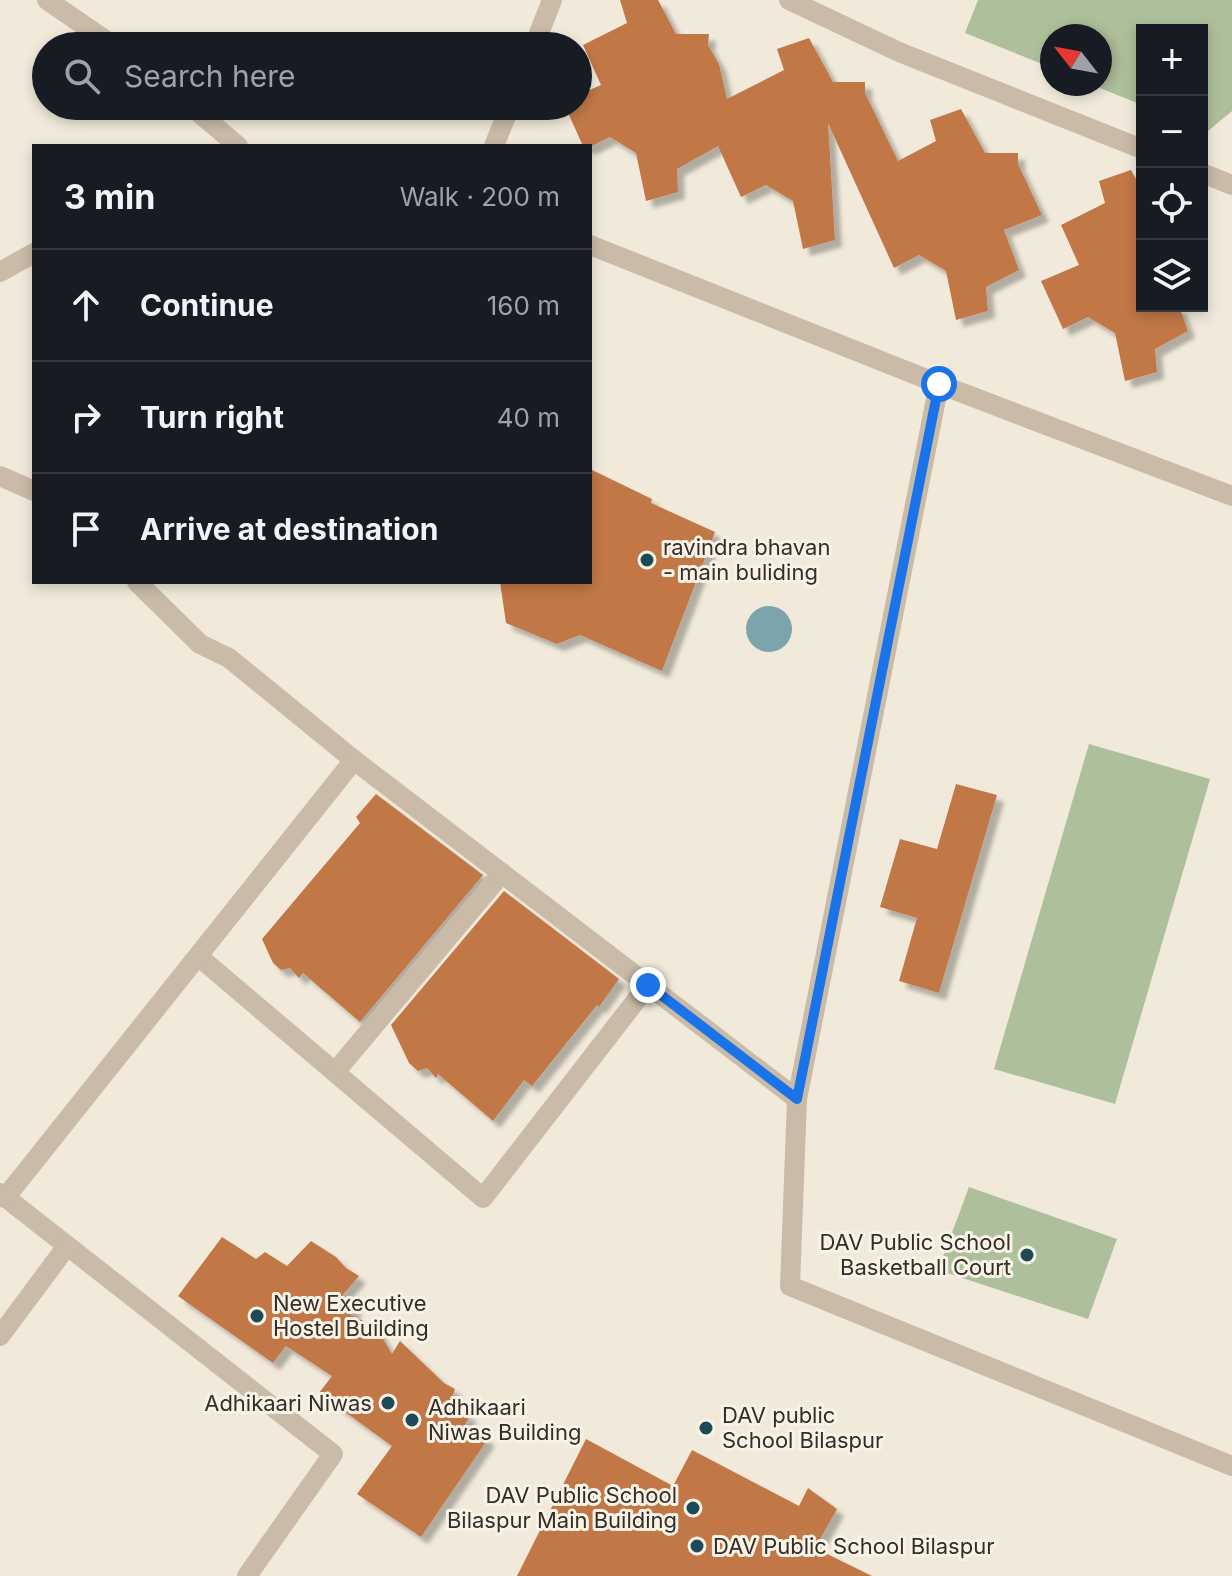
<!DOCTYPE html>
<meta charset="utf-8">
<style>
body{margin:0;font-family:Inter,sans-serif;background:#20242c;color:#f1f3f6}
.controls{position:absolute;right:24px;top:24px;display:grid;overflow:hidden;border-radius:0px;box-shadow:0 4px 12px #0003}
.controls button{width:72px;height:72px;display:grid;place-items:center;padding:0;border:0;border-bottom:2px solid #363941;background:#171b24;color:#f1f3f6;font:40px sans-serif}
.compass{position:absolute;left:1040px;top:24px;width:72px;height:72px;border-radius:50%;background:#171b24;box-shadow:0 4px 12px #0003;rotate:301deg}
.stop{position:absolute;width:24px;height:24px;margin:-18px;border:6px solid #1a73e8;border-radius:50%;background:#fff}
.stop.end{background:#1a73e8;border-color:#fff;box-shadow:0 2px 8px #0008}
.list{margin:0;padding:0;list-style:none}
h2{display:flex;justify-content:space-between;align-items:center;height:104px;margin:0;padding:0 32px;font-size:34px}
h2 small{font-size:26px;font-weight:400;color:#9ea1a6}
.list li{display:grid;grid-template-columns:52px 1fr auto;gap:24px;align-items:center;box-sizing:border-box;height:112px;padding:0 32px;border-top:2px solid #363941}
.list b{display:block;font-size:30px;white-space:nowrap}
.list em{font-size:26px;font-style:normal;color:#9ea1a6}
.icon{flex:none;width:44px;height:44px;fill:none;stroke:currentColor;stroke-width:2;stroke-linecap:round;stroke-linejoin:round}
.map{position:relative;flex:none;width:1232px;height:1576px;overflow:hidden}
.search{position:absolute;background:#171b24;box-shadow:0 4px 12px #0003;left:32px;top:32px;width:560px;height:88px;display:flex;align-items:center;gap:20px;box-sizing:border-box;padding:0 28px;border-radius:44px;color:#9ea1a6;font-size:30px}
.panel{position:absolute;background:#171b24;box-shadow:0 4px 12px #0003;left:32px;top:144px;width:560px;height:440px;border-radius:0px}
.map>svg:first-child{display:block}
.green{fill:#aebf9b}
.water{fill:#7ba4ad}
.building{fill:#c27747;filter:url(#shadow)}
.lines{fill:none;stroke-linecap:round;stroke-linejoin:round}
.street{stroke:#c9bba7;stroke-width:20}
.route{stroke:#1a73e8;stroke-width:10}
.poi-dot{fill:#1e4a56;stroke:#f9f3e7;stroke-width:3}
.labels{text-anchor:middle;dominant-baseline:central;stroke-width:6;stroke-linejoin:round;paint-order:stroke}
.poi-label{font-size:22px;fill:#352e28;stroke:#f9f3e7;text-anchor:start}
</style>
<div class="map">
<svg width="1232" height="1576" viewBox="0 0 1232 1576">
<defs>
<filter id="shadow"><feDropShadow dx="7" dy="7" stdDeviation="2" flood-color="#0004"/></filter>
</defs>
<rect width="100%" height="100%" fill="#f1eadb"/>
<g class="green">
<polygon points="978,0 1232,0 1232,111 1208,131 1202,129 1202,30 1142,30 1142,105 1090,84 1100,84 1100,36 1052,36 1052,68 965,33"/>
<polygon points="1089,744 1210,779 1115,1104 994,1069"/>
<polygon points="969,1187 1117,1239 1088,1319 938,1270"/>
</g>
<circle class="water" cx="769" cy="629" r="23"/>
<g class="building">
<polygon points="620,0 658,0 676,34 709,34 708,45 719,64 727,99 784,70 777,49 809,38 833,82 865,82 865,93 898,161 936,141 930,120 961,109 985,153 1018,153 1018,164 1042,215 1004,230 1019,270 986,287 988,311 956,320 946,271 919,255 894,268 828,123 835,240 803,249 793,201 766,185 741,197 718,146 677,169 678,192 646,201 636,153 610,137 590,147 583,146 565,106 578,106 578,95 601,85 583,45 627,23"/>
<polygon points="1131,170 1142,190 1142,306 1179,306 1188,331 1155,349 1157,372 1125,381 1115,333 1088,317 1063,329 1041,281 1079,265 1061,225 1105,203 1099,181"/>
<polygon points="590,469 652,499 651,503 715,532 662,671 580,635 557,644 506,623 500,582 590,582"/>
<polygon points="956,784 997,795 939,993 899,981 917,918 880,907 900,839 937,849"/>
<polygon points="376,794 483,875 360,1022 303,973 299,978 290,968 281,970 273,963 262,939 360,823 356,817"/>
<polygon points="504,891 619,979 599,1007 597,1005 532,1086 524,1080 493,1121 438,1074 436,1078 427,1068 418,1071 409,1063 391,1025"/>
<polygon points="222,1237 256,1259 265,1252 287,1266 311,1241 336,1257 346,1268 359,1276 341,1297 355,1308 351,1315 376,1327 392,1354 400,1341 444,1383 455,1389 452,1397 462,1403 461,1410 470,1415 465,1425 488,1439 421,1537 357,1494 392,1446 319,1393 332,1376 286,1346 273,1363 178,1296"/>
<polygon points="586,1439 673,1486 692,1450 799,1506 808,1488 837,1509 815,1548 872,1576 517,1576"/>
</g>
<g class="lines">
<g class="street">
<polyline points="47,0 114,46"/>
<polyline points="789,0 899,52 1142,149"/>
<polyline points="534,46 552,0"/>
<polyline points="191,106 238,146"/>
<polyline points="494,146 510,106"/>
<polyline points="1202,173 1232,185"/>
<polyline points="590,245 939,384 1232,496"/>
<polyline points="0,272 34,253"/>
<polyline points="939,384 797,1099 790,1286 1232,1466"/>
<polyline points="0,476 34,491"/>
<polyline points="137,582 200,644 229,658 354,760"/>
<polyline points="198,956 483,1198 648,985"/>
<polyline points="335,1072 502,873"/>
<polyline points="0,1193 333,1454 247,1576"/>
<polyline points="5,1198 354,760 797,1099"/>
<polyline points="0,1336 67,1246"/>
</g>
</g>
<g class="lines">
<polyline class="route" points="648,985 797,1099 939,384"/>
</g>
<g class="poi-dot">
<circle cx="647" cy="560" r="8"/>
<circle cx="1027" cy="1255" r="8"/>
<circle cx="257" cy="1316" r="8"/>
<circle cx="388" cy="1403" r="8"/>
<circle cx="412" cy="1420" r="8"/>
<circle cx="706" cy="1428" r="8"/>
<circle cx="693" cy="1508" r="8"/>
<circle cx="697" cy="1546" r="8"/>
</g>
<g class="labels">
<g class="poi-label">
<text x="663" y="547">ravindra bhavan<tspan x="663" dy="25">- main buliding</tspan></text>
<text x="1011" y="1242" text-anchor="end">DAV Public School<tspan x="1011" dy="25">Basketball Court</tspan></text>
<text x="273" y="1303">New Executive<tspan x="273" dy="25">Hostel Building</tspan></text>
<text x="372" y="1403" text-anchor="end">Adhikaari Niwas</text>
<text x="428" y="1407">Adhikaari<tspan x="428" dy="25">Niwas Building</tspan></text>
<text x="722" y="1415">DAV public<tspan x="722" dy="25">School Bilaspur</tspan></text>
<text x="677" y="1495" text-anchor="end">DAV Public School<tspan x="677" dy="25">Bilaspur Main Building</tspan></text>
<text x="713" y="1546">DAV Public School Bilaspur</text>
</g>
</g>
</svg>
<div class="controls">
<button>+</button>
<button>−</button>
<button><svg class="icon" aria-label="locate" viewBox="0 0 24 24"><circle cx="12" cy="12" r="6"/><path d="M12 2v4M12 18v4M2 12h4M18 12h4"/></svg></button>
<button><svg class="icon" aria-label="layers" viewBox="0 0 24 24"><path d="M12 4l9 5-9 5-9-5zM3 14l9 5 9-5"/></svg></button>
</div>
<svg class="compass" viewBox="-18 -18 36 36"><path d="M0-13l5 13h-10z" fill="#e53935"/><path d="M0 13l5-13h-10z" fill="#9ea1a6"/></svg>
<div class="stop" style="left:939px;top:384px"></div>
<div class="stop end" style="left:648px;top:985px"></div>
<div class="search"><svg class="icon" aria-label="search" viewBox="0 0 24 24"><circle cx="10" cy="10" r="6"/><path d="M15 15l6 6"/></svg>Search here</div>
<section class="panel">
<h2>3 min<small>Walk · 200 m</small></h2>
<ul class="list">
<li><svg class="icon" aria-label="ahead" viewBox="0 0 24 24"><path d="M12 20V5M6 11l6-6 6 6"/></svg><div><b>Continue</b></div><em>160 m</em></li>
<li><svg class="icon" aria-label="right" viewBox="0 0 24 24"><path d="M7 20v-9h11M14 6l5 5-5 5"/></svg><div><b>Turn right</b></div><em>40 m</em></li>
<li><svg class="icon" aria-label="arrive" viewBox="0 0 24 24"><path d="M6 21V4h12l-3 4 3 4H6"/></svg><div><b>Arrive at destination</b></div></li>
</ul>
</section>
</div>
